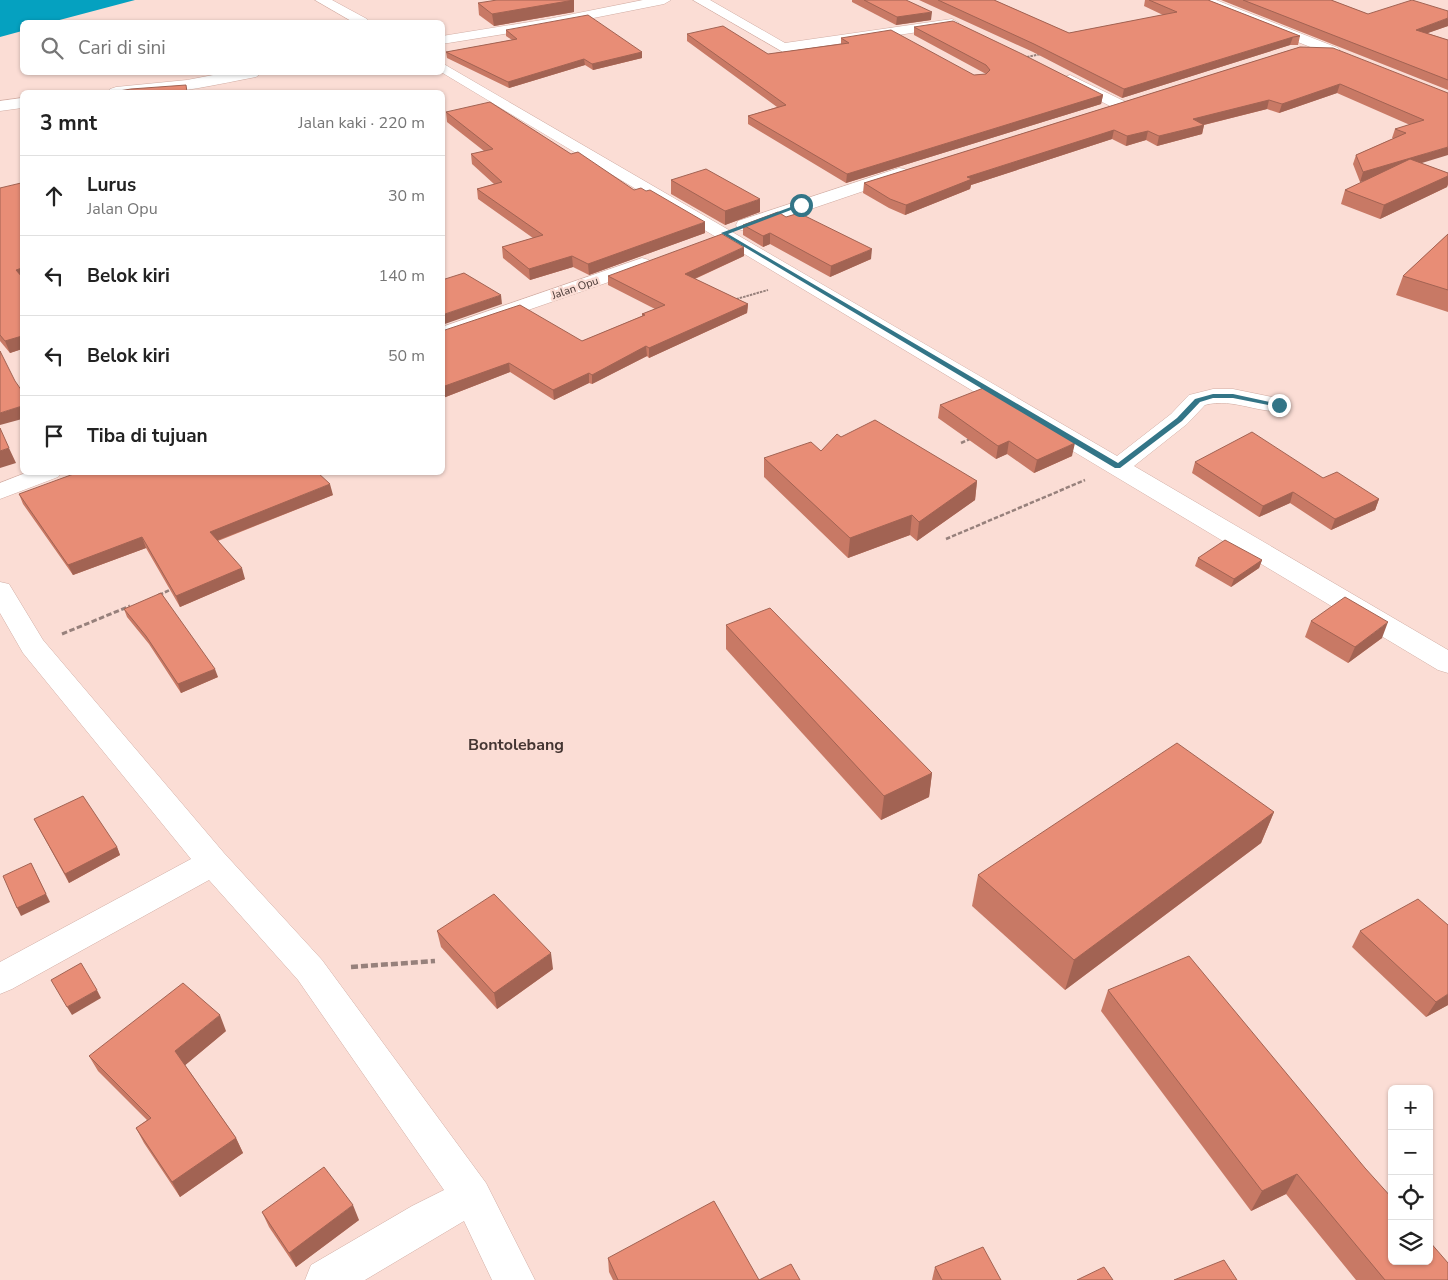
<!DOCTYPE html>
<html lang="id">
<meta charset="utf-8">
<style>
body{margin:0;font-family:"Nunito Sans",sans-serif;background:#f6f6f6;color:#222}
.controls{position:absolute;right:15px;bottom:15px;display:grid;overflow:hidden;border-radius:8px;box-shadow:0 1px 4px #0004}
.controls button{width:45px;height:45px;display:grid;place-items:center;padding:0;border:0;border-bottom:1px solid #e0e0e0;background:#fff;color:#222;font:25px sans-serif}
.stop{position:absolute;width:15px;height:15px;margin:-11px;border:4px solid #337587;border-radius:50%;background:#fff}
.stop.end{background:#337587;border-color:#fff;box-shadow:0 1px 5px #0008}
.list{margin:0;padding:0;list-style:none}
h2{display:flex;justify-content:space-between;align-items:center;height:65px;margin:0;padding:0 20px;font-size:21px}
h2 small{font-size:16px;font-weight:400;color:#767676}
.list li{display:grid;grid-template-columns:32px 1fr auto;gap:15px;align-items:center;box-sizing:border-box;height:80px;padding:0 20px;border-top:1px solid #e0e0e0}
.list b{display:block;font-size:19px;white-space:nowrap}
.list p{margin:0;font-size:16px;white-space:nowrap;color:#767676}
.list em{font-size:16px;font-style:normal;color:#767676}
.icon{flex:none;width:28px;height:28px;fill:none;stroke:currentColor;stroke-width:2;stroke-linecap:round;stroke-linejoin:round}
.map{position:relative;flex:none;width:1448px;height:1280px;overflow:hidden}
.search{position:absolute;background:#fff;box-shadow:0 1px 4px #0004;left:20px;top:20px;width:425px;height:55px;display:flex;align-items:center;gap:12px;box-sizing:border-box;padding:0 18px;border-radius:8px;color:#767676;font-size:19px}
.panel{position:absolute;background:#fff;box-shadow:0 1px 4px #0004;left:20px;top:90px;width:425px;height:385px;border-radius:8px}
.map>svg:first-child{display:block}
.water{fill:#05a1c0}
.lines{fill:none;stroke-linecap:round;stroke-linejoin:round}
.minor-casing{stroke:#d1ada4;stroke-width:1}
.path-far3{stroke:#97817c;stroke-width:2;stroke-dasharray:2.5 1;stroke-linecap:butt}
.path-far2{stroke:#97817c;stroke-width:2.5;stroke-dasharray:4.5 2;stroke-linecap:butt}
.path-far1{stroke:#97817c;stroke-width:3;stroke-dasharray:5.5 2.5;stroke-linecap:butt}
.path{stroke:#97817c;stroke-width:4.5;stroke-dasharray:7 3;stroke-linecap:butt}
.minor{fill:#fff;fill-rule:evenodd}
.wall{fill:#c87965}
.shaded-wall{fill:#a26353}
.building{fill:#e88d76;stroke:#a26353}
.route{fill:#337587}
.labels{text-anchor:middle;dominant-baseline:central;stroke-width:4.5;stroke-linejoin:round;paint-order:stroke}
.far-street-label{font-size:11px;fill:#443532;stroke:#fbddd5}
.quarter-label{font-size:16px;font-weight:bold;fill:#443532;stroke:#fbddd5}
</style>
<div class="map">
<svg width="1448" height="1280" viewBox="0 0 1448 1280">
<rect width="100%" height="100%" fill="#fbddd5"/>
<polygon class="water" points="0,0 135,0 52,22 22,22 22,31 0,37"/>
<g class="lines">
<defs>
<g id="minor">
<polygon points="315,0 332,0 367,19 369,22 353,22"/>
<polygon points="643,0 671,0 664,4 548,27 442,44 442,36 548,19"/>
<polygon points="693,0 710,0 785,43 952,19 959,23 952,27 783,52"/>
<polygon points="1197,0 1216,0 1338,48 1340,51 1338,54 1328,54 1199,3"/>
<path d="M442,63L1117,456L1171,414L1189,395L1213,389H1233L1287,400L1290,405L1287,410C1262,416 1234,397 1205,405L1187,424L1134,466L1448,650V673L1438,670L441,72H442Z"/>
<path d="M229,72H263L256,77C208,86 157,99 108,92L110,89L116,87L187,80Z"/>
<polygon points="1070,75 1126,102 1128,105 1126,108 1114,108 1065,83 1062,80 1065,77"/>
<polygon points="22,98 22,108 0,111 0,101"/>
<polygon points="899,168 905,169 908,173 905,177 752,229 745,231 738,229 736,225 738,221"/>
<polygon points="642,258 649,260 652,264 649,268 442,340 442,327"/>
<polygon points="28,472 62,472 58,477 0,499 0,483"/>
<polygon points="0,582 9,584 43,640 224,853 322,960 486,1183 535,1280 492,1280 464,1221 365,1280 305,1280 311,1265 412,1206 444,1190 298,980 209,880 12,989 0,994 0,962 191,859 23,653 0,613"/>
</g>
</defs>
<use href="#minor" class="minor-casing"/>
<g class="path-far3">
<polyline points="1027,57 1041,54"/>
<polyline points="733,300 768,290"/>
</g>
<g class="path-far2">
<polyline points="961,443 972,438"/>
<polyline points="946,539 1085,480"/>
<polyline points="159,595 174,588"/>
</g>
<g class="path-far1">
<polyline points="159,595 161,594"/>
<polyline points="62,634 130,606"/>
</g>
<polyline class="path" points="351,967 435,961"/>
<use href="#minor" class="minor"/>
</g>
<g class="wall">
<polygon points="574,0 574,12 494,26 479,15 478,3"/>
<polygon points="852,0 906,0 931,20 896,25 852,2"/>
<polygon points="919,0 994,0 1069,33 1163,15 1144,6 1145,0 1208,0 1300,36 1298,45 1290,45 1122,98 1033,52"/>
<polygon points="1221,0 1331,0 1368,14 1448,26 1427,33 1448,40 1448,90"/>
<polygon points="914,27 1103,95 1101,104 846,183 748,124 748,116 777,107 687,41 687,34 768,54 841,44 841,38 974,75 986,74 914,35"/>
<polygon points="506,30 642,52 642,58 593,70 585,65 509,88 447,58 446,52 512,40 506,36"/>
<polygon points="1300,47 1448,93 1421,163 1448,173 1448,184 1447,187 1380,219 1341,204 1345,190 1370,179 1360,182 1353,164 1356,155 1394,138 1392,138 1395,129 1410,125 1337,93 1279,113 1267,109 1204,125 1202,134 1157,146 1146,140 1126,146 1112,139 971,185 970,189 905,215 889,208 863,193 864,183"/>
<polygon points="446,112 571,154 705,233 589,275 573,267 530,280 503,258 502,247 533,238 478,199 477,189 494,184 472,164 471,154 484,151 447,122"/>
<polygon points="671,180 760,212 725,225 671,194"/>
<polygon points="22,185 22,349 10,353 0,341 0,188"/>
<polygon points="743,225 871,259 830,277 770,244 763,247 743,235"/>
<polygon points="1448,234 1448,312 1396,295 1403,276"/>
<polygon points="744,256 695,279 748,304 747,313 649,358 647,356 592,384 589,383 554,400 510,372 443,398 444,407 442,408 442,331 582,341 642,316 642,314 655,309 608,285 608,276"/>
<polygon points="940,405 1072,456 1034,473 1007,454 996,459 938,418"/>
<polygon points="841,437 977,481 975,500 917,541 910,535 848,558 764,477 764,458 821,451"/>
<polygon points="1195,462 1323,478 1379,499 1375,510 1331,530 1290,503 1259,517 1192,473"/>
<polygon points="19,494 333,495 218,541 245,579 180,607 146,548 73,575 23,504"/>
<polygon points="1198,558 1262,560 1259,568 1231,587 1195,566"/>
<polygon points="124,609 218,677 181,693 149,644 127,617"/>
<polygon points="1311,621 1382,638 1348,663 1305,637"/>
<polygon points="726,625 932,773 929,797 881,820 726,649"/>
<polygon points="1274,812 1261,843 1065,990 972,906 978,875"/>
<polygon points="34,819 117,847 120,855 69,883"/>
<polygon points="437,931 553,969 497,1009 441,947"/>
<polygon points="1360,931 1448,1005 1426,1017 1352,947"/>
<polygon points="1108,990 1448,1280 1356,1280 1286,1194 1251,1211 1101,1011"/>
<polygon points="226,1031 185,1065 236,1138 243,1153 180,1197 144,1143 136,1128 147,1120 98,1071 89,1056"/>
<polygon points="262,1212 359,1220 296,1267 269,1227"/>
<polygon points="608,1258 759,1280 800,1280 613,1280 609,1272"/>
<polygon points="935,1267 1001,1280 932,1280"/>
</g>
<g class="shaded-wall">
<polygon points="574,0 574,12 494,26 492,14"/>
<polygon points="932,12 931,20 896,25 897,17"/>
<polygon points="1448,18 1448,26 1414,38 1416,30"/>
<polygon points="1293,37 1290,45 1122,98 1124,89"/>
<polygon points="642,52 642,58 593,70 592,64"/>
<polygon points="584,59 585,65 509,88 508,82"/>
<polygon points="1340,84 1337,93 1279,113 1282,104"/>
<polygon points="1103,95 1101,104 846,183 847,174"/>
<polygon points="1269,100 1267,109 1191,128 1193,119"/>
<polygon points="1204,125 1202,134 1157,146 1159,136"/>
<polygon points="1114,130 1112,139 971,185 970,189 905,215 906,205 967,177"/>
<polygon points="1148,131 1146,140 1126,146 1127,136"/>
<polygon points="1448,147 1448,155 1360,182 1363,172"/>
<polygon points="1448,176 1448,184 1447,187 1380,219 1384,205"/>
<polygon points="760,199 760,212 725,225 725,211"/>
<polygon points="705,222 705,233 589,275 588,264"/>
<polygon points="770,233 770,244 763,247 763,236"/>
<polygon points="744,247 744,256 685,283 685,274"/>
<polygon points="872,249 871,259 830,277 831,266"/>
<polygon points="572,256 573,267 530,280 529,269"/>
<polygon points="22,268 22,280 16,270"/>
<polygon points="501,295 502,304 442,325 442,315"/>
<polygon points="748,304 747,313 649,358 649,348"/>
<polygon points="22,336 22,349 10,353 5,341"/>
<polygon points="646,346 647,356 592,384 592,375"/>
<polygon points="509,363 510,372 443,398 444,407 442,408 442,387"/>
<polygon points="589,373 589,383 554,400 553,390"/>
<polygon points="22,406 22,419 0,425 0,413"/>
<polygon points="1009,441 1007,454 996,459 998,446"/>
<polygon points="1075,443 1072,456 1034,473 1037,460"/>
<polygon points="9,448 16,463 0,468 0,451"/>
<polygon points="977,481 975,500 917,541 919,522"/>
<polygon points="330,484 333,495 213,542 210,532"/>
<polygon points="1293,492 1290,503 1259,517 1263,506"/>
<polygon points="1379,499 1375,510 1331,530 1335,519"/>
<polygon points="912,515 910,535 848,558 850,538"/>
<polygon points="142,537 146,548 73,575 68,565"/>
<polygon points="1262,560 1259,568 1231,587 1234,579"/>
<polygon points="242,568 245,579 180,607 176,596"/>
<polygon points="1388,622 1382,638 1348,663 1355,647"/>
<polygon points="215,669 218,677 181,693 178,684"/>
<polygon points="932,773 929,797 881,820 884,796"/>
<polygon points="1274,812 1261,843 1065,990 1074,960"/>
<polygon points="117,847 120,855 69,883 65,874"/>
<polygon points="31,863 50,902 21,916 17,908"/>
<polygon points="551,953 553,969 497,1009 494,993"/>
<polygon points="97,990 101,998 72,1015 67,1007"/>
<polygon points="1448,994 1448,1005 1426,1017 1436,1002"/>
<polygon points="220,1015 226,1031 183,1067 175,1051"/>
<polygon points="236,1138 243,1153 180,1197 172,1182"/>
<polygon points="1297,1174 1286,1194 1251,1211 1262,1191"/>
<polygon points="353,1205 359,1220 296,1267 289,1253"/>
</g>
<g class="building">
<polygon points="497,0 574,0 492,14 478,3"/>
<polygon points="864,0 906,0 932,12 897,17"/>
<polygon points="938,0 994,0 1069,33 1177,12 1149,0 1208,0 1300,36 1293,37 1124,89 1034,44"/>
<polygon points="1243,0 1331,0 1368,14 1412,0 1448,11 1448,18 1416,30 1448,40 1448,80"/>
<polygon points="588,15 642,52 592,64 584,59 508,82 446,52 517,39 506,30"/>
<polygon points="953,21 1022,54 1103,95 847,174 748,116 786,105 687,34 723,26 768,54 849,43 841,38 891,30 974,75 986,74 990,70 986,65 914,27"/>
<polygon points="1300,47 1333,48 1448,93 1448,147 1363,172 1356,155 1406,133 1395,129 1424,120 1340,84 1282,104 1269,100 1193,119 1204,125 1159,136 1148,131 1127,136 1114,130 967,177 972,179 906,205 890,199 864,183"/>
<polygon points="186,85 187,92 113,92 131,89"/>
<polygon points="490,102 571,154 578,152 634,190 641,188 646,191 650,190 705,222 588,264 572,256 529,269 502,247 543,235 477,189 502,182 471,154 493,149 446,112"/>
<polygon points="1410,159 1448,173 1448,176 1384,205 1345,190"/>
<polygon points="706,169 760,199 725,211 671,180"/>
<polygon points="21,183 22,185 22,268 16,270 22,277 22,336 5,341 0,335 0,188"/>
<polygon points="778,212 786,217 799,213 872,249 831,266 770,233 763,236 743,225"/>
<polygon points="722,234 744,247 685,274 748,304 649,348 646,346 592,375 589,373 553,390 509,363 442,387 442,331 520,305 582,341 645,315 642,314 665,305 608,276"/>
<polygon points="1448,234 1448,290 1403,276"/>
<polygon points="464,273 501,295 442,315 442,280"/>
<polygon points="0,351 15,381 22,391 22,406 0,413"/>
<polygon points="986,387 1075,443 1037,460 1009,441 998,446 940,405"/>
<polygon points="875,420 977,481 919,522 912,515 850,538 764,458 811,442 821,451 837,434 841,437"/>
<polygon points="0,428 9,448 0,451"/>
<polygon points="1252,432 1323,478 1337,472 1379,499 1335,519 1293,492 1263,506 1195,462"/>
<polygon points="79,472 317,472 330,484 210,532 242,568 176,596 142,537 68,565 19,494"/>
<polygon points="1225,540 1262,560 1234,579 1198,558"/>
<polygon points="161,593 215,669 178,684 146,636 124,609"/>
<polygon points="1345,597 1388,622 1355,647 1311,621"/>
<polygon points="770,608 932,773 884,796 726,625"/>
<polygon points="1177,743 1274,812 1074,960 978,875"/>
<polygon points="83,796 117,847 65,874 34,819"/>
<polygon points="31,863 46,894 17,908 3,876"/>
<polygon points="494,894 551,953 494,993 437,931"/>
<polygon points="1418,899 1448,925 1448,994 1436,1002 1360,931"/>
<polygon points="1189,956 1365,1168 1392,1198 1392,1261 1429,1261 1429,1241 1448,1263 1448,1280 1385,1280 1297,1174 1262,1191 1108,990"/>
<polygon points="81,963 97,990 67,1007 51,980"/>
<polygon points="183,983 220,1015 175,1051 236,1138 172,1182 136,1128 151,1118 89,1056"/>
<polygon points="324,1167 353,1205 289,1253 262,1212"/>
<polygon points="714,1201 759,1280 791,1264 800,1280 618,1280 608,1258"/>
<polygon points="983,1247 1001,1280 942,1280 935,1267"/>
<polygon points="1224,1260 1237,1280 1174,1280"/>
<polygon points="1104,1267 1113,1280 1077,1280"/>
</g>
<polygon class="route" points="799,204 804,205 728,234 1118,463 1177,418 1195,399 1213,394 1233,394 1283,405 1279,407 1233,398 1213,398 1200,402 1182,421 1120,468 1115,468 721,233"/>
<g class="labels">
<g class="far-street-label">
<text transform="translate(575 288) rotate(-19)">Jalan Opu</text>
</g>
<g class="quarter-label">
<text x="516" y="745">Bontolebang</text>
</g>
</g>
</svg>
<div class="controls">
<button>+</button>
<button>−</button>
<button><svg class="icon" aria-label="locate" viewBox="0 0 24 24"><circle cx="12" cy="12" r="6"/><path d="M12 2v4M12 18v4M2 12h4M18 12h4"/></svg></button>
<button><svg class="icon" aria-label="layers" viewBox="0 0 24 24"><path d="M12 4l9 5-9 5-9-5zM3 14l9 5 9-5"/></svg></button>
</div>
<div class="stop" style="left:801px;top:205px"></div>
<div class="stop end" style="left:1279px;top:405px"></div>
<div class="search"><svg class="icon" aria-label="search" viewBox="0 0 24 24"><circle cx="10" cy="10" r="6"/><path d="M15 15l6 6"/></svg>Cari di sini</div>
<section class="panel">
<h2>3 mnt<small>Jalan kaki · 220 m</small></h2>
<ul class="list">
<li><svg class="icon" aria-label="ahead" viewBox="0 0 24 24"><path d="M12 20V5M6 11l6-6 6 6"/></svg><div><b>Lurus</b><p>Jalan Opu</p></div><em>30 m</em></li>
<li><svg class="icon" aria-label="left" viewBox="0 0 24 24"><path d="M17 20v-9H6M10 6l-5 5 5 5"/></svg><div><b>Belok kiri</b></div><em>140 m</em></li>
<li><svg class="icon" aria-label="left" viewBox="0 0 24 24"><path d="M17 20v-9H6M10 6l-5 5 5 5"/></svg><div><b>Belok kiri</b></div><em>50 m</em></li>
<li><svg class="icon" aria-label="arrive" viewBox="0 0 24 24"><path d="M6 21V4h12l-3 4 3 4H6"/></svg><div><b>Tiba di tujuan</b></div></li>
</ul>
</section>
</div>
